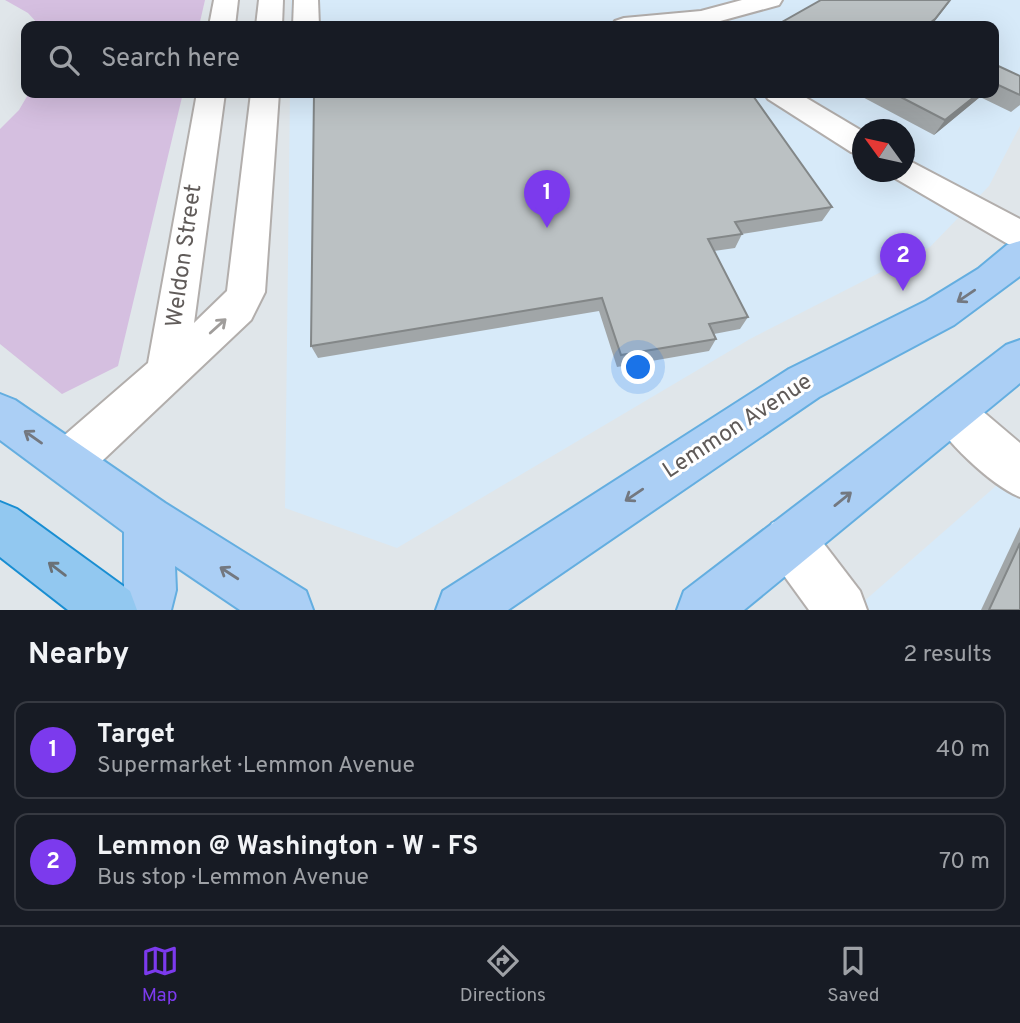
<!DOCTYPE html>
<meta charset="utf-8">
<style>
body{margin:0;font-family:Overpass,sans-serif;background:#242831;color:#f1f3f6}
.compass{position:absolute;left:852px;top:119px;width:63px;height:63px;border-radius:50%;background:#171b24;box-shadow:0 7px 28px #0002;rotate:303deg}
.you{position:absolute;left:639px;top:368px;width:24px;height:24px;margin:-18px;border:5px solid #fff;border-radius:50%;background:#1a73e8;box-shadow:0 0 0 10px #1a73e833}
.badge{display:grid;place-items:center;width:46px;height:46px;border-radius:50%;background:#7c3aed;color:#fff;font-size:23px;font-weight:700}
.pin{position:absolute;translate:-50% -58px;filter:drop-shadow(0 2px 4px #0008)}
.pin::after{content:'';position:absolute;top:37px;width:24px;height:21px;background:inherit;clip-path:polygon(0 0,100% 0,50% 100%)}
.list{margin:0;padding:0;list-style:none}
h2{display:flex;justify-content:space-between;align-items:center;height:91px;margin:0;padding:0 28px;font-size:30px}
h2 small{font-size:23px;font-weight:400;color:#9ea1a6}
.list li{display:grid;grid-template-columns:46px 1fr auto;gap:21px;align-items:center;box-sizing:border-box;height:98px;margin:0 14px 14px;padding:0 14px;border:2px solid #363941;border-radius:14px}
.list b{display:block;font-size:26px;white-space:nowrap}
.list p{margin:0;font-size:23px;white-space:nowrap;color:#9ea1a6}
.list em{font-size:23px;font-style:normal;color:#9ea1a6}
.icon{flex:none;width:38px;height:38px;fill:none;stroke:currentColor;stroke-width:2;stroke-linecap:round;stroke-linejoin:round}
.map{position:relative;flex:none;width:1020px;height:610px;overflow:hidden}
.search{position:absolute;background:#171b24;box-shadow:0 7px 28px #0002;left:21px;right:21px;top:21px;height:77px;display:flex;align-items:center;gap:18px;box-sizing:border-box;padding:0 24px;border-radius:14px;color:#9ea1a6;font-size:26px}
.sheet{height:315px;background:#171b24}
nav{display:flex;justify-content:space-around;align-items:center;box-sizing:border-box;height:98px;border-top:2px solid #363941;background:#171b24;font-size:19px;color:#9ea1a6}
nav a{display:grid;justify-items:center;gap:4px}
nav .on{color:#7c3aed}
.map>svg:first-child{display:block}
.commercial{fill:#d7eaf9;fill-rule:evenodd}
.green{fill:#d5bfe0}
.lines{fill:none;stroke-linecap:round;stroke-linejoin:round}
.minor-casing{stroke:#b2aeac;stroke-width:4}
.major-casing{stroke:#64aee0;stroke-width:4}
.highway-casing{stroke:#198ed2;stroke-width:4}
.minor{fill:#fff;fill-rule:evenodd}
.major{fill:#abcff5;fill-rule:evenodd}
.highway{fill:#92c8f0;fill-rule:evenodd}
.wall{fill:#a1a6a8}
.shaded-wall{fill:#838788}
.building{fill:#bbc1c3;stroke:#838788;stroke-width:2}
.oneway{stroke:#737880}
.oneway2{stroke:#a09d9b}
.oneway3{stroke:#6a7177}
.labels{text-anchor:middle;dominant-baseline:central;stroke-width:6;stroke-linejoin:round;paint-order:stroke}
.street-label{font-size:23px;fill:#605b59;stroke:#fff}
</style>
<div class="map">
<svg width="1020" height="610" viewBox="0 0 1020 610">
<rect width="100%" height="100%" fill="#e0e6ea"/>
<g class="commercial">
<path d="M291,0H1020V126L989,186L930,247L750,339L397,548L285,508L290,93H994V26H291ZM862,130H904V172H862Z"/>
<polygon points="1020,465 1020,610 854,610"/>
</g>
<g class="green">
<polygon points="5,0 205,0 199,26 40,26 28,13"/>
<polygon points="29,93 183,93 118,366 62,394 0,344 0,129 19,110"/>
</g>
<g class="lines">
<defs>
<g id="minor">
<polygon points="214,0 238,0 235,26 209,26"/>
<polygon points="259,0 283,0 282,26 256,26"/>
<polygon points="294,0 318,0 319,26 293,26"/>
<polygon points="742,0 782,0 779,5 702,26 611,26 615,21 624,18 701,11"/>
<polygon points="197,93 225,93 194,323 227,291 251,93 279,93 265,292 251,320 84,478 68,485 52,478 45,462 52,446 148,363"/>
<polygon points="764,93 798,93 862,131 862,155 851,152 768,99"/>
<polygon points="904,158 1020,219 1020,248 1008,244 893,177 889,172 904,172"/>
<path d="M952,392L967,398L1020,443V497C992,486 942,439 930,412L937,398Z"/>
<polygon points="790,516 808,523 860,591 867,610 809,610 772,559 765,541 772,523"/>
</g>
<g id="major">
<polygon points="1020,241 1020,276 954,325 819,397 508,610 436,610 443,591 789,369 926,301 978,269 1007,245"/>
<polygon points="1020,340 1020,383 744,610 677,610 684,591 1006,345"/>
<polygon points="0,394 15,400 165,503 306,591 313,610 240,610 175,566 176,590 171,610 119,610 124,590 124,532 0,440"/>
</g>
<polygon id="highway" points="0,502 17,509 130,591 137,610 68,610 0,557"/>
</defs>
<use href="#minor" class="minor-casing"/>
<use href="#major" class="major-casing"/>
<use href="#highway" class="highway-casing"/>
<use href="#minor" class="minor"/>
<use href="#major" class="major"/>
<use href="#highway" class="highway"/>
</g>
<g class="wall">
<polygon points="994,64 1020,76 1020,105 1011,112 980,97 934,135 855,93 994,93"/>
<polygon points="314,93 832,207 822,221 742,234 735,248 714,251 748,317 740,329 714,334 716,339 709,351 617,367 599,311 318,358 311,346"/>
<polygon points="1020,527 1020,610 981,610"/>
</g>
<g class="shaded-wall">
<polygon points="951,0 931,26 926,26"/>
<polygon points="979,93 984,93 980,97 934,135 945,120"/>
</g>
<g class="building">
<polygon points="821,0 950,0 935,19 926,26 775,26"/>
<polygon points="702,22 705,26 659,26"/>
<polygon points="994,64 1020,76 1020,95 994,83"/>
<polygon points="314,93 751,93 832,207 735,222 742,234 708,239 748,317 709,324 716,339 621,355 602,298 311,346"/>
<polygon points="893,93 979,93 945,120"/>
<polygon points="1020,543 1020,610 989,610"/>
</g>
<defs><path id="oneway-shaft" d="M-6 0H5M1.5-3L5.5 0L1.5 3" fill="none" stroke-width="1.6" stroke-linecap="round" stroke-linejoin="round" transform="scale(1.75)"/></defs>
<g class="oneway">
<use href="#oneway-shaft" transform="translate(966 296) rotate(146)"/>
<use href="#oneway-shaft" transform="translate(33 437) rotate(-145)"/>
<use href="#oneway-shaft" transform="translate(634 495) rotate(146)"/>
<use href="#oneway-shaft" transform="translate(843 499) rotate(-39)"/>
<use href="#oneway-shaft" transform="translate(229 573) rotate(-147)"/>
</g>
<use class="oneway2" href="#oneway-shaft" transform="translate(218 326) rotate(-42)"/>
<use class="oneway3" href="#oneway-shaft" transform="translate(57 569) rotate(-143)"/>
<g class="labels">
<g class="street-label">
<text transform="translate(185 256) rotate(-82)">Weldon Street</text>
<text transform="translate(738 427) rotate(-33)">Lemmon Avenue</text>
</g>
</g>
</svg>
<svg class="compass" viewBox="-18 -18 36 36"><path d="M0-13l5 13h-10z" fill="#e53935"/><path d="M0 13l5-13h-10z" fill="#9ea1a6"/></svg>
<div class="you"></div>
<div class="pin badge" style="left:547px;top:228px">1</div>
<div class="pin badge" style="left:903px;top:291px">2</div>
<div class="search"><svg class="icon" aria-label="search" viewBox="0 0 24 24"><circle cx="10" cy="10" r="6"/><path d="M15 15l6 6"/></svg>Search here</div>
</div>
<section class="sheet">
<h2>Nearby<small>2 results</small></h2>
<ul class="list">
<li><span class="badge">1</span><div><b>Target</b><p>Supermarket · Lemmon Avenue</p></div><em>40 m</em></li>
<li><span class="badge">2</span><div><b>Lemmon @ Washington - W - FS</b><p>Bus stop · Lemmon Avenue</p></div><em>70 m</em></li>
</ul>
</section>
<nav>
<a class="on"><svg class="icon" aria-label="map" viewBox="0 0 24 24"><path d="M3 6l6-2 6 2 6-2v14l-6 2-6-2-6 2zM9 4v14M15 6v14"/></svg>Map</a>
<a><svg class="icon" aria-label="directions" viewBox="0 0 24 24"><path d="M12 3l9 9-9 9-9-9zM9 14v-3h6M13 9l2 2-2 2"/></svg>Directions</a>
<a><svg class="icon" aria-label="saved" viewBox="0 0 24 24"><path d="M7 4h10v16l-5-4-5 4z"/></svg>Saved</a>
</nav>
